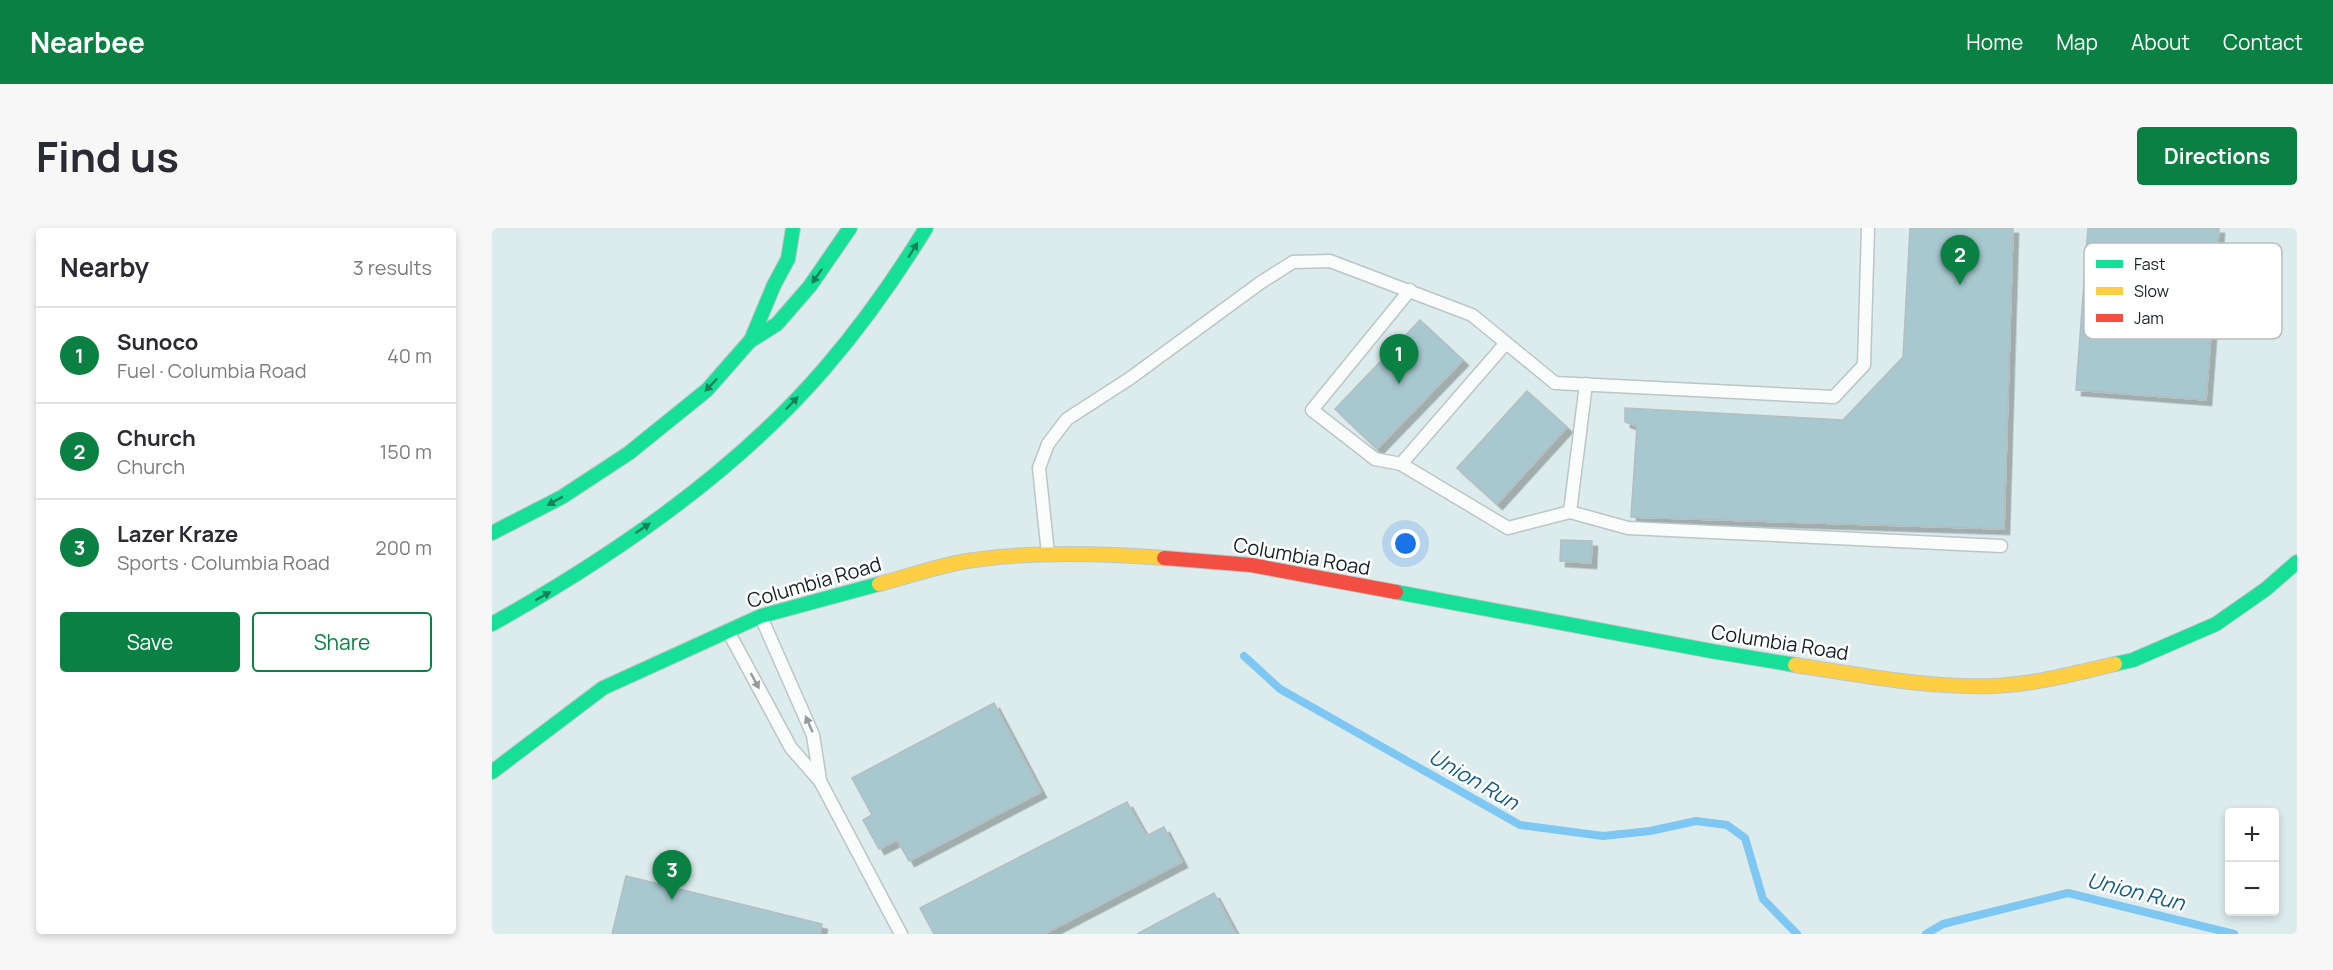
<!DOCTYPE html>
<meta charset="utf-8">
<style>
body{margin:0;font-family:Manrope,sans-serif;background:#f7f7f7;color:#2b2b33}
.controls{position:absolute;right:18px;bottom:18px;display:grid;overflow:hidden;border-radius:6px;box-shadow:0 3px 9px #0003}
.controls button{width:54px;height:54px;display:grid;place-items:center;padding:0;border:0;border-bottom:2px solid #e1e1e2;background:#fff;color:#2b2b33;font:30px sans-serif}
.you{position:absolute;left:914px;top:316px;width:21px;height:21px;margin:-15px;border:4px solid #fff;border-radius:50%;background:#1a73e8;box-shadow:0 0 0 9px #1a73e833}
.badge{display:grid;place-items:center;width:39px;height:39px;border-radius:50%;background:#0b8043;color:#fff;font-size:20px;font-weight:700}
.pin{position:absolute;translate:-50% -50px;filter:drop-shadow(0 2px 3px #0008)}
.pin::after{content:'';position:absolute;top:32px;width:21px;height:18px;background:inherit;clip-path:polygon(0 0,100% 0,50% 100%)}
.list{margin:0;padding:0;list-style:none}
h2{display:flex;justify-content:space-between;align-items:center;height:78px;margin:0;padding:0 24px;font-size:26px}
h2 small{font-size:20px;font-weight:400;color:#7c7c81}
.list li{display:grid;grid-template-columns:39px 1fr auto;gap:18px;align-items:center;box-sizing:border-box;height:96px;padding:0 24px;border-top:2px solid #e1e1e2}
.list b{display:block;font-size:22px;white-space:nowrap}
.list p{margin:0;font-size:20px;white-space:nowrap;color:#7c7c81}
.list em{font-size:20px;font-style:normal;color:#7c7c81}
.actions{display:flex;gap:12px;padding:18px 24px}
.actions a{flex:1;padding:14px 0;border:2px solid #0b8043;border-radius:6px;text-align:center;font-size:21px;color:#0b8043}
.actions .main{background:#0b8043;color:#fff}
.map{position:relative;flex:none;width:1805px;height:706px;overflow:hidden;border-radius:6px}
header{display:flex;align-items:center;gap:36px;box-sizing:border-box;height:84px;padding:0 30px;background:#0b8043;color:#fff}
header strong{font-size:28px}
nav{display:flex;gap:33px;margin-inline-start:auto;font-size:21px}
.intro{display:flex;align-items:center;justify-content:space-between;box-sizing:border-box;height:144px;padding:0 36px}
h1{margin:0;font-size:42px}
.button{padding:15px 27px;border-radius:6px;background:#0b8043;color:#fff;font-size:21px;font-weight:700}
main{display:flex;gap:36px;padding:0 36px}
aside{flex:1;background:#fff;border-radius:6px;box-shadow:0 3px 9px #0003}
.map>svg:first-child{display:block}
.lines{fill:none;stroke-linecap:round;stroke-linejoin:round}
.stream{stroke:#7fc7f3;stroke-width:8}
.building{fill:#a8c8d0;stroke:#b3bec1;stroke-width:1.5;filter:url(#shadow)}
.lane-casing{stroke:#bac6c7;stroke-width:15}
.fast-casing{stroke:#bac6c7;stroke-width:16}
.slow-casing{stroke:#bac6c7;stroke-width:16}
.jam-casing{stroke:#bac6c7;stroke-width:16}
.lane{stroke:#fafcfc;stroke-width:12}
.fast{stroke:#16e098;stroke-width:14}
.slow{stroke:#ffcf43;stroke-width:14}
.jam{stroke:#f24e42;stroke-width:14}
.oneway{fill:#16805d}
.oneway2{fill:#94999a}
.labels{text-anchor:middle;dominant-baseline:central;stroke-width:5;stroke-linejoin:round;paint-order:stroke}
.street-label{font-size:20px;fill:#172122;stroke:#fff}
.water-label{font-size:21px;font-style:italic;fill:#135c84;stroke:#fff}
.key{fill:#fff;stroke:#b9bcbd;stroke-width:1.5}
.key-label{font-size:16px;fill:#172122}
</style>
<header>
<strong>Nearbee</strong>
<nav><a>Home</a><a>Map</a><a>About</a><a>Contact</a></nav>
</header>
<div class="intro"><h1>Find us</h1><a class="button">Directions</a></div>
<main>
<aside>
<h2>Nearby<small>3 results</small></h2>
<ul class="list">
<li><span class="badge">1</span><div><b>Sunoco</b><p>Fuel · Columbia Road</p></div><em>40 m</em></li>
<li><span class="badge">2</span><div><b>Church</b><p>Church</p></div><em>150 m</em></li>
<li><span class="badge">3</span><div><b>Lazer Kraze</b><p>Sports · Columbia Road</p></div><em>200 m</em></li>
</ul>
<div class="actions"><a class="main">Save</a><a>Share</a></div>
</aside>
<div class="map">
<svg width="1805" height="706" viewBox="0 0 1805 706">
<defs>
<filter id="shadow"><feDropShadow dx="5.5" dy="5.5" stdDeviation="0" flood-color="#0004"/></filter>
</defs>
<rect width="100%" height="100%" fill="#dcebec"/>
<g class="lines">
<g class="stream">
<polyline points="752,428 788,461 1028,597 1111,608 1158,603 1204,593 1235,597 1253,610 1271,671 1305,706"/>
<polyline points="1434,706 1451,696 1576,665 1742,706"/>
</g>
</g>
<g class="building">
<polygon points="1418,0 1521,0 1512,301 1139,289 1145,198 1133,194 1133,180 1351,192 1411,129"/>
<polygon points="1596,0 1727,0 1714,172 1584,162"/>
<polygon points="928,92 971,132 885,221 843,181"/>
<polygon points="1035,163 1075,199 1005,276 965,240"/>
<polygon points="1069,312 1100,313 1099,335 1068,333"/>
<polygon points="502,475 549,564 417,633 405,612 387,621 371,592 380,587 360,550"/>
<polygon points="635,574 654,608 672,599 690,634 552,706 442,706 428,680"/>
<polygon points="134,648 330,696 328,706 120,706"/>
<polygon points="722,665 744,706 645,706"/>
</g>
<g class="lines">
<defs>
<g id="lane">
<polyline points="918,62 820,182 883,231 909,236 1016,300 1078,284 1136,300 1509,318"/>
<polyline points="909,236 1014,115"/>
<polyline points="1078,284 1094,156"/>
<polyline points="556,326 547,240 556,216 575,191 637,151 768,55 801,34 838,33 980,87 1063,155 1342,169 1372,137 1376,0"/>
<polyline points="269,389 321,507 328,552"/>
<polyline points="236,403 299,520 328,553 409,706"/>
</g>
<g id="fast">
<polyline points="259,112 282,57 296,31 301,0"/>
<polyline points="0,305 70,269 137,225 215,162 258,113 285,96 318,58 358,0"/>
<polyline points="904,364 1219,423 1303,437"/>
<path d="M0,396C120,329 243,245 333,140C371,96 404,49 434,0"/>
<polyline points="1623,436 1641,432 1724,396 1774,361 1805,334"/>
<polyline points="0,544 111,460 269,388 387,356"/>
</g>
<g id="slow">
<path d="M387,356C418,348 450,336 482,332C544,323 610,325 672,330"/>
<path d="M1303,437C1368,447 1434,460 1500,458C1541,457 1583,445 1623,436"/>
</g>
<polyline id="jam" points="672,330 759,337 904,364"/>
</defs>
<use href="#lane" class="lane-casing"/>
<use href="#fast" class="fast-casing"/>
<use href="#slow" class="slow-casing"/>
<use href="#jam" class="jam-casing"/>
<use href="#lane" class="lane"/>
<use href="#fast" class="fast"/>
<use href="#slow" class="slow"/>
<use href="#jam" class="jam"/>
</g>
<defs><path id="oneway-solid" d="M-6-.8H1V-3.2L6.5 0L1 3.2V.8H-6Z" transform="scale(1.5)"/></defs>
<g class="oneway">
<use href="#oneway-solid" transform="translate(421 22) rotate(-58)"/>
<use href="#oneway-solid" transform="translate(325 48) rotate(125)"/>
<use href="#oneway-solid" transform="translate(219 157) rotate(134)"/>
<use href="#oneway-solid" transform="translate(300 175) rotate(-46)"/>
<use href="#oneway-solid" transform="translate(63 273) rotate(151)"/>
<use href="#oneway-solid" transform="translate(151 300) rotate(-34)"/>
<use href="#oneway-solid" transform="translate(51 368) rotate(-29)"/>
</g>
<g class="oneway2">
<use href="#oneway-solid" transform="translate(263 453) rotate(62)"/>
<use href="#oneway-solid" transform="translate(317 496) rotate(-114)"/>
</g>
<g class="labels">
<g class="street-label">
<text transform="translate(810 328) rotate(10)">Columbia Road</text>
<text transform="translate(322 354) rotate(-16)">Columbia Road</text>
<text transform="translate(1288 414) rotate(9)">Columbia Road</text>
</g>
<g class="water-label">
<text transform="translate(982 551) rotate(30)">Union Run</text>
<text transform="translate(1644 663) rotate(14)">Union Run</text>
</g>
</g>
<rect x="1592" y="15" width="198" height="96" rx="9" class="key"/>
<rect x="1604" y="32" width="27" height="8" fill="#16e098"/>
<rect x="1604" y="59" width="27" height="8" fill="#ffcf43"/>
<rect x="1604" y="86" width="27" height="8" fill="#f24e42"/>
<g class="key-label">
<text x="1642" y="42">Fast</text>
<text x="1642" y="69">Slow</text>
<text x="1642" y="96">Jam</text>
</g>
</svg>
<div class="controls">
<button>+</button>
<button>−</button>
</div>
<div class="you"></div>
<div class="pin badge" style="left:907px;top:156px">1</div>
<div class="pin badge" style="left:1468px;top:57px">2</div>
<div class="pin badge" style="left:180px;top:672px">3</div>
</div>
</main>
